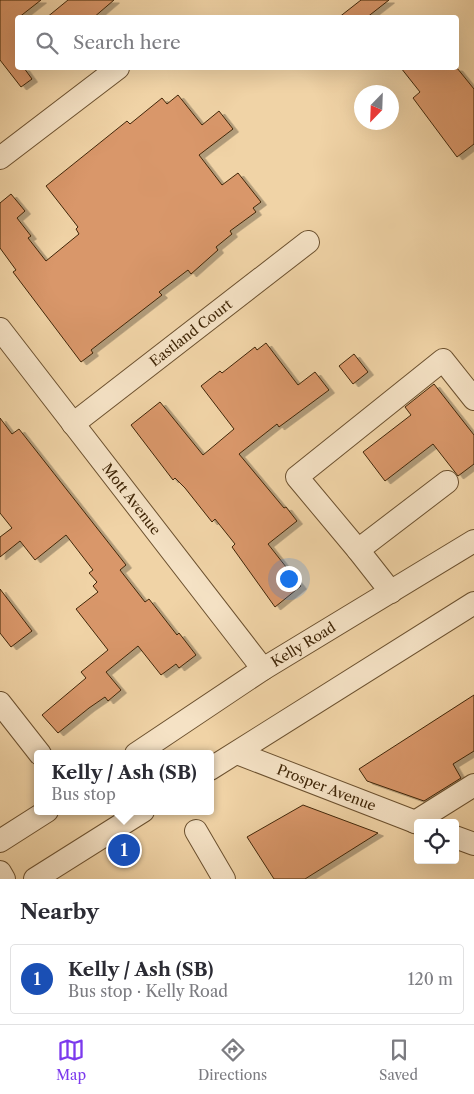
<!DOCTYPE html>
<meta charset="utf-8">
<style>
body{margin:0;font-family:"Libre Caslon Text",serif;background:#f2f2f3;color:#2b2b33}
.controls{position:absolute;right:15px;bottom:15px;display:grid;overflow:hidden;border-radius:5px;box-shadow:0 5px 20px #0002}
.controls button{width:45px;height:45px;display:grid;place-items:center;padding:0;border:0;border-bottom:1px solid #e1e1e2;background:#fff;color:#2b2b33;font:25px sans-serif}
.compass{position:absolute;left:354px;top:85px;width:45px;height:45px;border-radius:50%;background:#fff;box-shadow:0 5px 20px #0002;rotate:203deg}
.you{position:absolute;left:288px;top:578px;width:18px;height:18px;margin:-12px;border:4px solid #fff;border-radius:50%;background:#1a73e8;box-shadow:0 0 0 8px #1a73e833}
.badge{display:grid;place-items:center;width:32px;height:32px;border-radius:50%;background:#7c3aed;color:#fff;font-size:16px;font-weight:700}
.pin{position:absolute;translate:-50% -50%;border:2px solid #fff;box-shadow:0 1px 5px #0006}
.popup{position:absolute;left:34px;top:750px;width:180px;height:65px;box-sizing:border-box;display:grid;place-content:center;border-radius:5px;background:#fff;filter:drop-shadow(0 1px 4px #0005);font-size:16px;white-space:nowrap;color:#7c7c81}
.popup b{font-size:19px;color:#2b2b33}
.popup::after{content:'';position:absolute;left:50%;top:100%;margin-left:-10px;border:10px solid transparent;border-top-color:#fff}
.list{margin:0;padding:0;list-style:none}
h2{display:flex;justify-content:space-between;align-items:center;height:65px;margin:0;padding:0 20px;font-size:21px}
h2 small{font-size:16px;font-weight:400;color:#7c7c81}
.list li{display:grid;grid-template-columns:32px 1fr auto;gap:15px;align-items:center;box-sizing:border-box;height:70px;margin:0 10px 10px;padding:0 10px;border:1px solid #e1e1e2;border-radius:5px}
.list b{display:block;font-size:19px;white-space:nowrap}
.list p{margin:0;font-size:16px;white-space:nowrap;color:#7c7c81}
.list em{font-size:16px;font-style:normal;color:#7c7c81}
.icon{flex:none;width:28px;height:28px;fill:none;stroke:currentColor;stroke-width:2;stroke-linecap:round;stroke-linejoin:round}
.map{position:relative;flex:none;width:474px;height:879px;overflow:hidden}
.search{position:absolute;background:#fff;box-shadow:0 5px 20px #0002;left:15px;right:15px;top:15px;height:55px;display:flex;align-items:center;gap:12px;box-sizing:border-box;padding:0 18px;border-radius:5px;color:#7c7c81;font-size:19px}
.sheet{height:145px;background:#fff}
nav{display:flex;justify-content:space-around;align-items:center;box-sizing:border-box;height:70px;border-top:1px solid #e1e1e2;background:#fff;font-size:14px;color:#7c7c81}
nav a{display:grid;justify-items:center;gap:2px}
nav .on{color:#7c3aed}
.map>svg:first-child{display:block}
.building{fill:#d9976a;stroke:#402607;filter:url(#shadow)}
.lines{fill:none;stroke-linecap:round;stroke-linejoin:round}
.minor-casing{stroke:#6c512f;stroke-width:24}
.minor{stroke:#f5e2c5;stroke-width:22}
.labels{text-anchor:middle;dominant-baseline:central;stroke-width:4;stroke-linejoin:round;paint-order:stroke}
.street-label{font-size:14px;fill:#402607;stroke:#f5e2c5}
</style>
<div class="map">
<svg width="474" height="879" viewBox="0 0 474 879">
<defs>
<filter id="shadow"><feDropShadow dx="5.5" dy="3" stdDeviation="0" flood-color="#0004"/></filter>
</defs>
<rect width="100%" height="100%" fill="#f0d3a6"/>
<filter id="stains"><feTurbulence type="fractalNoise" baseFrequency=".004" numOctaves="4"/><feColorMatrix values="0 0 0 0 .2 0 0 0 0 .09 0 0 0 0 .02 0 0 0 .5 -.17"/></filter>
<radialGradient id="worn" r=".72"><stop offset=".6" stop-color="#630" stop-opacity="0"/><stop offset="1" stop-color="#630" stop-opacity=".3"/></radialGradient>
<g class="building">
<polygon points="0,0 41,0 18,18 18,68 24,68 32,79 21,87 0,60"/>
<polygon points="68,0 114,0 93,18 46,18"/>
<polygon points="361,0 389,0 366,18 338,18"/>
<polygon points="401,68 457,68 474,89 474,144 457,157 413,98 420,92"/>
<polygon points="178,95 202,125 219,111 233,129 199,155 222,185 238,173 261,202 253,208 256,212 230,231 232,234 216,247 218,250 191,274 188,270 159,292 162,295 91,350 93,353 81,362 13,272 16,270 0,248 0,203 11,194 25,211 17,218 31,236 28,238 46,261 79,234 76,229 78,227 46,186 127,121 130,124 162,98 167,104"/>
<polygon points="266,343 298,385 315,372 329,390 279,427 277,424 239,454 284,508 286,507 297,521 268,544 301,586 275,607 232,547 235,544 215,519 212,522 185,488 175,478 173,480 131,425 160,402 203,455 234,429 201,386 220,371 222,373 255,347 257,350"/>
<polygon points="354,354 368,372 353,384 339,366"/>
<polygon points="434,384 474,435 474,464 458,476 433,444 385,481 363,452 411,415 405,407"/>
<polygon points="0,418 12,434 19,429 126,565 120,570 145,602 149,599 177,635 179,633 196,655 179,668 176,664 161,675 138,646 106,672 121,690 108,701 105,697 89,708 58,733 42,715 86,678 81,672 108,650 76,609 98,592 93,586 97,582 89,573 93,570 66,535 35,560 20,541 0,557 0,537 12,528 0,513"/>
<polygon points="0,589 32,631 11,647 0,633"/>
<polygon points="474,695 474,751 453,764 461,778 424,801 367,781 359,769"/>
<polygon points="303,805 378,833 305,879 274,879 247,837"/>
</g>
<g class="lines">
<defs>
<g id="minor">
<polyline points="0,158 118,68"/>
<path id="s1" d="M0,329L263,669"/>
<path id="s2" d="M73,424L308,242"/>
<polyline points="358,550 447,482"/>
<polyline points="391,592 358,550 297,477 443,360 474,399"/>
<polyline points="0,703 40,754"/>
<path id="s3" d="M237,753L418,823"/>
<path id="s4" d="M136,754L263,669L474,541"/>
<polyline points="210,769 474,603"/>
<polyline points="415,822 474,785"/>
<polyline points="196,831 224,879"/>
<polyline points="455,837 474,844"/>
<polyline points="0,841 47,811"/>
<polyline points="0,872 4,879"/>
<polyline points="35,879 143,811"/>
</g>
</defs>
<use href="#minor" class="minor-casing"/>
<use href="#minor" class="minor"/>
</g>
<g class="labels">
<g class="street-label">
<text stroke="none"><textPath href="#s2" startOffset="149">Eastland Court</textPath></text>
<text stroke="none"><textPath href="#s1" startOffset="215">Mott Avenue</textPath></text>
<text stroke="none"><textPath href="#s4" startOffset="200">Kelly Road</textPath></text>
<text stroke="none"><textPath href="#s3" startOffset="96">Prosper Avenue</textPath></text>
</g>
</g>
<rect width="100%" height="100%" filter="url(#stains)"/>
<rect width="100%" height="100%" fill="url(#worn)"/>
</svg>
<div class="controls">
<button><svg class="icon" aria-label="locate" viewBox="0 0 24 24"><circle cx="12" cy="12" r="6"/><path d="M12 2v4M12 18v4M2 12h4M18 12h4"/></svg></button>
</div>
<svg class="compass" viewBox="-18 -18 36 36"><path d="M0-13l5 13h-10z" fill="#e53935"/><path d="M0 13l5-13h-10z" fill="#7c7c81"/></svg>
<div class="you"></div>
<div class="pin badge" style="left:124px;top:850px;background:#1a4fb4">1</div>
<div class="popup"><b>Kelly / Ash (SB)</b>Bus stop</div>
<div class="search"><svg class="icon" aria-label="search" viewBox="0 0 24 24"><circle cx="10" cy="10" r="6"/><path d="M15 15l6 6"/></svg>Search here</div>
</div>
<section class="sheet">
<h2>Nearby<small></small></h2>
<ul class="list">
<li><span class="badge" style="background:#1a4fb4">1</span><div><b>Kelly / Ash (SB)</b><p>Bus stop · Kelly Road</p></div><em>120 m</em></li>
</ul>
</section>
<nav>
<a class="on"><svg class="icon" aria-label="map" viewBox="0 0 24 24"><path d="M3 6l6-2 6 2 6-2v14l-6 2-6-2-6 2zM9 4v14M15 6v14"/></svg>Map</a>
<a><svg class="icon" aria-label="directions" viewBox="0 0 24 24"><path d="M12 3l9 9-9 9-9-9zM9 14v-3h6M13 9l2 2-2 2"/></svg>Directions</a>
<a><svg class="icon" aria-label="saved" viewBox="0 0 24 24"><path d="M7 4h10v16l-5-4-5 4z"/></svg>Saved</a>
</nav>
